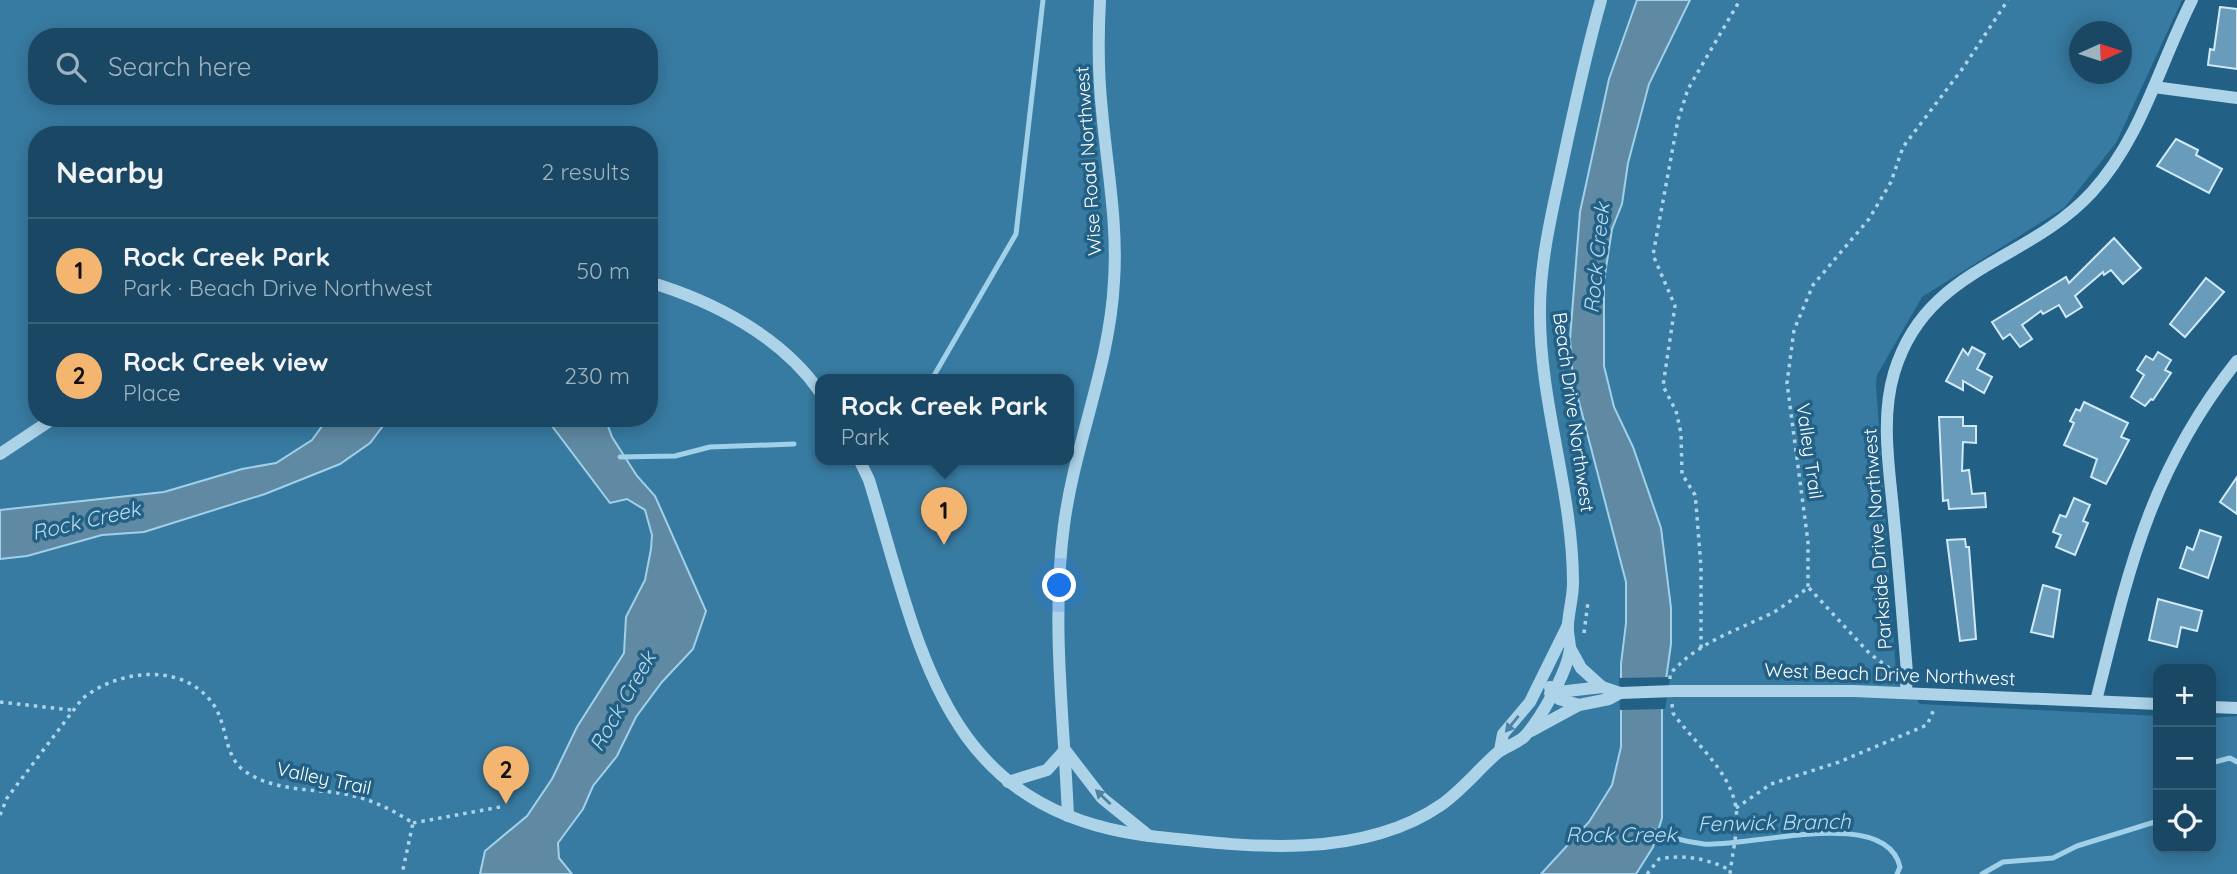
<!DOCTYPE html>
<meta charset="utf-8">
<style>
body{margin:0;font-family:Quicksand,sans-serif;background:#27526d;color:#f1f3f6}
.controls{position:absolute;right:21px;bottom:21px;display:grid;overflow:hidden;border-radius:14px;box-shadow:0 4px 18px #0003}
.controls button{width:63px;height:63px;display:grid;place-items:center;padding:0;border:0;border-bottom:2px solid #386078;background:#1a4864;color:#f1f3f6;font:35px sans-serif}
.compass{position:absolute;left:2069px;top:21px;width:63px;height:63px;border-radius:50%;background:#1a4864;box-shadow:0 4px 18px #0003;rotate:87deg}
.you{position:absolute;left:1060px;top:586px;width:24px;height:24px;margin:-18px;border:5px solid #fff;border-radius:50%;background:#1a73e8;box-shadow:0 0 0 10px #1a73e833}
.badge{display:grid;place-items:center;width:46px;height:46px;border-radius:50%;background:#f3b570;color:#111;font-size:23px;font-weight:700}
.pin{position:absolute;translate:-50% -58px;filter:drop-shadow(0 2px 4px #0008)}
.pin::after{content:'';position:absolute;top:37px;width:24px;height:21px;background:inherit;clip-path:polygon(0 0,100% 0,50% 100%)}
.popup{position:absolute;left:815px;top:374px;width:259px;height:91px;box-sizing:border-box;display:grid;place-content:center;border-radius:14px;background:#1a4864;filter:drop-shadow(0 2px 5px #0005);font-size:23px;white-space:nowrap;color:#9fb2bf}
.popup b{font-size:26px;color:#f1f3f6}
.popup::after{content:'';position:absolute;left:50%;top:100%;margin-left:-14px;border:14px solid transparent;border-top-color:#1a4864}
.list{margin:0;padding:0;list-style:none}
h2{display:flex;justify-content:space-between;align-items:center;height:91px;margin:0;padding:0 28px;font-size:30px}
h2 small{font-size:23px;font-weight:400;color:#9fb2bf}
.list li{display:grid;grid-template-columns:46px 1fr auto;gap:21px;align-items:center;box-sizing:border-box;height:105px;padding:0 28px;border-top:2px solid #386078}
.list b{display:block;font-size:26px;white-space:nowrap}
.list p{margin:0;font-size:23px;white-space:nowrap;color:#9fb2bf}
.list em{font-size:23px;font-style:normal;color:#9fb2bf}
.icon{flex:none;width:38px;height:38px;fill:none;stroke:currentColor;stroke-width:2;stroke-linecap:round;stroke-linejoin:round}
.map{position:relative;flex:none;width:2237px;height:874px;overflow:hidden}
.search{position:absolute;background:#1a4864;box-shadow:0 4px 18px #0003;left:28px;top:28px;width:630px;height:77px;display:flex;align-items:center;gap:18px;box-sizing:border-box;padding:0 24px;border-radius:28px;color:#9fb2bf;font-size:26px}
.panel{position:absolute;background:#1a4864;box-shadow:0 4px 18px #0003;left:28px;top:126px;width:630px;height:301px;border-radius:28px}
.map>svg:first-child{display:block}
.green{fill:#387ba2;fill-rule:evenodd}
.water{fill:#608aa3;stroke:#a1d0e9;stroke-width:2}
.pier{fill:#236085}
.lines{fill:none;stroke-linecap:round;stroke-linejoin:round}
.stream{stroke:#a1d0e9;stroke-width:5}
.building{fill:#689cba;stroke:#d1e9f7;stroke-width:2}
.path{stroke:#add3e9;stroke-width:3.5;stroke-dasharray:3.5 5;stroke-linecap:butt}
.minor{stroke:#add3e9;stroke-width:12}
.minor-bridge{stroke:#add3e9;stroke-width:12}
.oneway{fill:#4c82a3}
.labels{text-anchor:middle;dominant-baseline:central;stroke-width:7;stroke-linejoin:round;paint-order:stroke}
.street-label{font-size:19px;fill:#fff;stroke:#236085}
.water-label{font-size:21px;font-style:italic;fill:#b9dcf0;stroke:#236085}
</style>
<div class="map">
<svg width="2237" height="874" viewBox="0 0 2237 874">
<rect width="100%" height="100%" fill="#236085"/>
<path class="green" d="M0,0H2182L2116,143L2064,208L1922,297L1877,375L1876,384L1896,672L1920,704L2158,716V848H2211V718L2237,716V874H0ZM2080,32H2122V74H2080ZM37,37H649V96H37ZM37,135H649V418H37ZM820,379H1068V459H820Z"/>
<g class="water">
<polygon points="1637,0 1690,0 1649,84 1628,163 1622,204 1612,229 1604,281 1604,366 1614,407 1633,447 1661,528 1671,608 1671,644 1662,708 1662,818 1653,847 1636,874 1541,874 1589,822 1612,785 1621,747 1621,664 1626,623 1626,582 1573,379 1570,339 1580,212 1609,79"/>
<polygon points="328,418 389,418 370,443 340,464 265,494 144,532 102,535 27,556 0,559 0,510 164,492 242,469 276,463 312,440"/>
<polygon points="546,418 605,418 612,437 637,476 655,496 706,611 693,649 662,682 636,717 617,756 593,786 583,809 558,843 559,858 572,874 480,874 485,851 527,816 552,779 577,727 624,653 626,617 645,580 651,549 652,535 645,510 627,499 610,503"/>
</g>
<polygon class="pier" points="1670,677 1665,709 1620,710 1619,678"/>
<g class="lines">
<g class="stream">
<polyline points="932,379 1016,234 1043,0"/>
<polyline points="620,457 675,456 710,447 794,444"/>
<polyline points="2211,763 2230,758 2237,762"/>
<path d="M1652,830C1667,837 1688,842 1704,844C1749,848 1886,805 1900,867L1897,874"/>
<polyline points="1982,874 2003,862 2053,858 2077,846 2158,821"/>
</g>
</g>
<g class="building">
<polygon points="2220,7 2237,9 2237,69 2208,65 2210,49 2214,50"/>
<polygon points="2176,139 2198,150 2196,155 2222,169 2209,193 2157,166"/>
<polygon points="2114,238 2141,268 2123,284 2111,270 2104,275 2103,272 2075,296 2082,307 2066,317 2059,305 2043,314 2041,311 2022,325 2032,339 2020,347 2010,334 2003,339 1992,322 2066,277 2069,283"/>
<polygon points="2206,278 2224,292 2185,337 2170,324"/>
<polygon points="1972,347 1985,354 1977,369 1992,377 1984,393 1963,381 1963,390 1946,381 1963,349 1968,355"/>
<polygon points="2158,352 2171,360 2165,370 2171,373 2153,400 2151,399 2145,406 2131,397 2144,375 2137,370 2146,356 2153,360"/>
<polygon points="2084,402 2128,423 2121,437 2129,440 2106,484 2091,477 2097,459 2064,445 2074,423 2070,421 2076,409 2080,411"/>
<polygon points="1939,417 1963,417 1963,426 1976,426 1976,443 1963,442 1962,471 1969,470 1972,494 1985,493 1986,507 1949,509 1948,500 1943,501"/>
<polygon points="2237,477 2237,514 2220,502"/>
<polygon points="2074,498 2090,505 2083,521 2088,523 2075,555 2056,547 2061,535 2053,532 2060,515 2066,517"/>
<polygon points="2200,530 2221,537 2208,578 2180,568 2187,547 2193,550"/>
<polygon points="1965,539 1966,547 1969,547 1976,639 1960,641 1947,540"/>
<polygon points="2043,585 2060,590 2053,637 2031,632"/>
<polygon points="2158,599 2202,611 2197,631 2181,627 2177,647 2149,640"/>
</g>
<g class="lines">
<g class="path">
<polyline points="1809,588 1870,654 1892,670"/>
<polyline points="1584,633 1588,602"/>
<polyline points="1701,648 1701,567 1696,504 1695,495 1682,474 1681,433 1676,411 1663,386 1675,306 1653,255 1678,120 1688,89 1740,0"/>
<path d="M1670,679V674C1698,642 1736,631 1772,613C1785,606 1796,596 1808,588V542L1787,383L1794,330L1813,285L1869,219L1891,182L1903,147L1963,68L2008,0"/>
<polyline points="0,702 71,710"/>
<path d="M1672,704L1673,713C1694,743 1730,770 1736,808C1739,830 1732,853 1730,874"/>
<polyline points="1736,808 1771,784 1839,762 1927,725 1935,707"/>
<path d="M0,815L7,798L82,699C118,669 186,661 215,707C228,728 224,758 246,772C273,790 308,789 339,793C366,797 390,808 413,823L402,874"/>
<polyline points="413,823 500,807"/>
<path d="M1647,874L1659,859C1685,854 1708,859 1730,870"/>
</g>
<g class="minor">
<polyline points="2154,87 2237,98"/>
<path d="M649,282C713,301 781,336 820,392"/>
<polyline points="0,454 54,418"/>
<path d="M859,459L869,480C922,652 941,814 1158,837C1249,847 1361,860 1441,805C1462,790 1477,771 1496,754C1505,746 1515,745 1524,737C1540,720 1567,673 1570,649C1570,641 1567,632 1568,624C1569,610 1573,597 1573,583C1573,491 1539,402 1540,310C1540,263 1551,216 1561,170C1573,113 1585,56 1601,0"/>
<polyline points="1570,648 1581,668 1602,687"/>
<polyline points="1550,687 1559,699 1579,705"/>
<polyline points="1674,691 1854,691 2158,704"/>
<path d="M1906,692L1907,673C1903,622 1899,571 1894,520C1890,472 1880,420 1894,373C1926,266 2026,264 2092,192C2142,137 2159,65 2192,0"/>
<polyline points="1550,693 1602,687 1620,693"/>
<path d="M2096,701C2129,568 2150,471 2237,361"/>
<polyline points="2211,707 2237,708"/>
<polyline points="1531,731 1579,705 1609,699 1620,693"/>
<polyline points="1500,750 1503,734 1530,702 1568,625"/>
<polyline points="1008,782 1047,770 1065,750 1102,798 1149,836"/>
<path d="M1068,816C1064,719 1051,622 1064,525C1075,442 1110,365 1114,281C1118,224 1107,168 1102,111C1098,74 1098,37 1100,0"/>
</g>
<polyline class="minor-bridge" points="1620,693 1674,691"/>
</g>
<defs><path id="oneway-solid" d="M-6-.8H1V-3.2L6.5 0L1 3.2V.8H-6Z" transform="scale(1.75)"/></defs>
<g class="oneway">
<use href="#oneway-solid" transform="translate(1512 724) rotate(129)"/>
<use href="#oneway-solid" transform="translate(1103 797) rotate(-136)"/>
</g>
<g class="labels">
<g class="street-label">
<text transform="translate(1088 161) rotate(-94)">Wise Road Northwest</text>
<text transform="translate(1574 412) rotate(82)">Beach Drive Northwest</text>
<text transform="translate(1810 451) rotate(82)">Valley Trail</text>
<text transform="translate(1877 539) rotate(-94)">Parkside Drive Northwest</text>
<text transform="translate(1890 674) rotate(2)">West Beach Drive Northwest</text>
<text transform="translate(324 778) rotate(12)">Valley Trail</text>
</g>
<g class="water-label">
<text transform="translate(1596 258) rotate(-84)">Rock Creek</text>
<text transform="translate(86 520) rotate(-13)">Rock Creek</text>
<text transform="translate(622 701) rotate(-60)">Rock Creek</text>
<text transform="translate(1774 822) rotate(-1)">Fenwick Branch</text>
<text x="1621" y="834">Rock Creek</text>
</g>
</g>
</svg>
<div class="controls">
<button>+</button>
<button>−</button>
<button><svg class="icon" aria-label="locate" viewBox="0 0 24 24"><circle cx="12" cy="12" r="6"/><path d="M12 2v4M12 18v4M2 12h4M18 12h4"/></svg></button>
</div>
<svg class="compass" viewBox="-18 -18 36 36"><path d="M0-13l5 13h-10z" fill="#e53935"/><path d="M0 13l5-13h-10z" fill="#9fb2bf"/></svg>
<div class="you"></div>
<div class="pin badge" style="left:944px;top:545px">1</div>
<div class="popup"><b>Rock Creek Park</b>Park</div>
<div class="pin badge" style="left:506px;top:804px">2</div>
<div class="search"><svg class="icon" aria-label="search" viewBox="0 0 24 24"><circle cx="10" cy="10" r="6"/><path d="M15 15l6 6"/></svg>Search here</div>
<section class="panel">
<h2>Nearby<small>2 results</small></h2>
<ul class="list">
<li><span class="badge">1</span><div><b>Rock Creek Park</b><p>Park · Beach Drive Northwest</p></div><em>50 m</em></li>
<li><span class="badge">2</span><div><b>Rock Creek view</b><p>Place</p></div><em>230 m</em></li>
</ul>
</section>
</div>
